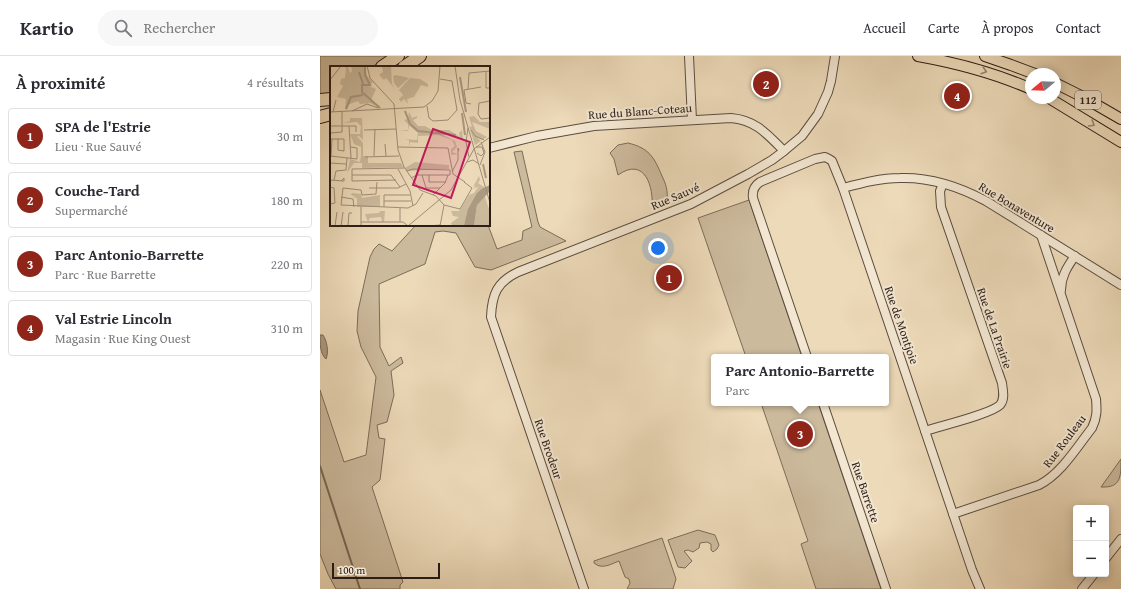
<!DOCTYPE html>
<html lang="fr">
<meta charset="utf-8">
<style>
body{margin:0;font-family:"Gentium Book Plus",serif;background:#f7f7f7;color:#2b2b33}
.controls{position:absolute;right:12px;bottom:12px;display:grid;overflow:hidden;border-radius:4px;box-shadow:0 2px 10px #0003}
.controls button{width:36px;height:36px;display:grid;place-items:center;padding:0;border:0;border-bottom:1px solid #e1e1e2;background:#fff;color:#2b2b33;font:20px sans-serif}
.compass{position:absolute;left:705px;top:12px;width:36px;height:36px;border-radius:50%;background:#fff;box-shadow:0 2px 10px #0003;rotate:251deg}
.scale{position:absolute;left:12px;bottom:10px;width:108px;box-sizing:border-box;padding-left:4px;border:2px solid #2b1d17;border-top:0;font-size:11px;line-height:14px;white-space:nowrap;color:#2b1d17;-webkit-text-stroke:3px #f3e7d2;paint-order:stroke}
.you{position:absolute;left:338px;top:192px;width:14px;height:14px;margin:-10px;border:3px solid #fff;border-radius:50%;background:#1a73e8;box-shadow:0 0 0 6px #1a73e833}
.badge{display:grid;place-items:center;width:26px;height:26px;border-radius:50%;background:#8f2418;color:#fff;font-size:13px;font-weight:700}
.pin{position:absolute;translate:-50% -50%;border:2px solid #fff;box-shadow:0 1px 4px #0006}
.popup{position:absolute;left:391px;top:298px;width:178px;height:52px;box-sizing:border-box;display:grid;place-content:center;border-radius:4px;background:#fff;filter:drop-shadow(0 1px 3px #0005);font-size:13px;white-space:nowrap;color:#7c7c81}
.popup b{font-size:15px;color:#2b2b33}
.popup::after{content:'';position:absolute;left:50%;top:100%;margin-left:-8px;border:8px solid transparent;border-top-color:#fff}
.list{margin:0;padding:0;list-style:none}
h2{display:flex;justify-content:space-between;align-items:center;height:52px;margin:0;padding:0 16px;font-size:17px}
h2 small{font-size:13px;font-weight:400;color:#7c7c81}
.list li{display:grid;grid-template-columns:26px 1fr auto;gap:12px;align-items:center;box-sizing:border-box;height:56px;margin:0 8px 8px;padding:0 8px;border:1px solid #e1e1e2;border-radius:4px}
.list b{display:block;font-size:15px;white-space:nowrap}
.list p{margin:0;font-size:13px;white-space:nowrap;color:#7c7c81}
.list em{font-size:13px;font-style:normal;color:#7c7c81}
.icon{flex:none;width:22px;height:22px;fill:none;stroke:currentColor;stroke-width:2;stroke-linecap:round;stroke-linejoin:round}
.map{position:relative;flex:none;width:801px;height:533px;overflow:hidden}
header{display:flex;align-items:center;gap:24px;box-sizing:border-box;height:56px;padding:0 20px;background:#fff;border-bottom:1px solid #e1e1e2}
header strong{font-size:19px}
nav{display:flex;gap:22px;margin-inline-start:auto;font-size:14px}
.search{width:280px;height:36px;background:#f7f7f7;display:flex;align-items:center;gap:10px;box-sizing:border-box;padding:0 14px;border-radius:22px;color:#7c7c81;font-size:15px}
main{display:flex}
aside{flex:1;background:#fff}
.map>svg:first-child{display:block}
.green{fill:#ccba9d;stroke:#7c6c5a}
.water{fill:#ab9a82;stroke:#786857}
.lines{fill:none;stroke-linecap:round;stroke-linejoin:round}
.stream{stroke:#786857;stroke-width:2}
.minor-casing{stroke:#5c4c40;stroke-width:10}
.major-casing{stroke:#2b1d17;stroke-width:12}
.highway-casing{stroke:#2b1d17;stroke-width:14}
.minor{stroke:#f3e7d2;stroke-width:8}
.major{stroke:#eddab9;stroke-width:10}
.highway{stroke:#eddab9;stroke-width:12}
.oneway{stroke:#968570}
.labels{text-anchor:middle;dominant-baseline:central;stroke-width:4;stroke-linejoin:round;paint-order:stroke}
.shield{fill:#f3e7d2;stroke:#675a4f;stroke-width:1}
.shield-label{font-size:11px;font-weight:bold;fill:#2b1d17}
.street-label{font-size:12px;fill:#2b1d17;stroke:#f3e7d2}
.inset-river{fill:none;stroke:#ab9a82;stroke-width:2}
.inset-road{fill:none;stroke:#9f8e78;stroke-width:1}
.view{fill:#c2185b;fill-opacity:0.15;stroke:#c2185b;stroke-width:2}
.inset-edge{fill:none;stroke:#2b1d17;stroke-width:2}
</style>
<header>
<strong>Kartio</strong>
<div class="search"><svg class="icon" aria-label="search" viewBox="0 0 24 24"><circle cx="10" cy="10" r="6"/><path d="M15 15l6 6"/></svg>Rechercher</div>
<nav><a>Accueil</a><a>Carte</a><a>À propos</a><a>Contact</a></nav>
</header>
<main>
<aside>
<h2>À proximité<small>4 résultats</small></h2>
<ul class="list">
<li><span class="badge">1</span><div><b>SPA de l'Estrie</b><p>Lieu · Rue Sauvé</p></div><em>30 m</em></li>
<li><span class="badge">2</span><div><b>Couche-Tard</b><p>Supermarché</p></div><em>180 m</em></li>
<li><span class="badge">3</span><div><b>Parc Antonio-Barrette</b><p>Parc · Rue Barrette</p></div><em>220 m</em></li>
<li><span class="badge">4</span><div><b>Val Estrie Lincoln</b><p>Magasin · Rue King Ouest</p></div><em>310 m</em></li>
</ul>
</aside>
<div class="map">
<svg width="801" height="533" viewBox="0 0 801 533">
<rect width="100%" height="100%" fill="#eddab9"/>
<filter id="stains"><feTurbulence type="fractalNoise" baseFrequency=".005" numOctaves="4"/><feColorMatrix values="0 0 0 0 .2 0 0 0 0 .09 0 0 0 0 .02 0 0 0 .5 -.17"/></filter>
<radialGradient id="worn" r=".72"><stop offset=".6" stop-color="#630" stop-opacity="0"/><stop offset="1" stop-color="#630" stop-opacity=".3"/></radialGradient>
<g class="green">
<polygon points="0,0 68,0 52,11 11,11 11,38 0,38"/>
<path d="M308,87C329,92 334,101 342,120C346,128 348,135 347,144L332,153C334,131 325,100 298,119L294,103L290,97L298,89Z"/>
<polygon points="202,95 218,166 220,171 246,185 171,214 155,211 136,177 123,175 115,176 105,208 59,228 60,291 69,310 81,301 83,307 71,315 74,339 67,366 57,369 59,382 65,383 60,424 52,431 83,526 80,529 80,533 16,533 8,518 0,498 0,334 24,406 46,399 56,321 41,291 37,275 38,255 50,201 54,193 59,188 72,195 96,169 168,169 177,193 202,184 203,175 212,171 194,96"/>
<polygon points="429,144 482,301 426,301 378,162"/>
<polygon points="441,347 498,347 561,533 496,533 481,488 488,485"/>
<path d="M801,403C801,421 801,432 781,431Z"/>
<polygon points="378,474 395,479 399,489 397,493 393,496 391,494 391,488 387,486 380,487 379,492 373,496 368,494 364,495 372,505 365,512 358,511 348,484"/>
<path d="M342,482L356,523L353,533H307L310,527L309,523L305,521L299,505C291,508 282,514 274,507V505Z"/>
</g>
<path class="water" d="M0,279H3C7,285 9,296 6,303C0,298 0,287 0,279Z"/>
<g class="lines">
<polyline class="stream" points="0,410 40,533"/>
<defs>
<g id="minor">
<polyline points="369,0 372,64"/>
<path d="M169,92L217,80L274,70L411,62C436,64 448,79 464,95"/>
<path d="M523,132C542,127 561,122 580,122C610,121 640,131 666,145L801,229"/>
<path d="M741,234C741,221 747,211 755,200"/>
<path d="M487,301L433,142C432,135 434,130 440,126L495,103L505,101L509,103L512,105L523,132L652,514L660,533"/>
<polyline points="503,347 566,533"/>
<path d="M605,375C620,370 671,358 680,349C685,343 683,335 682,327L621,151L620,135L623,128"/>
<path d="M633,458L719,429C741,418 757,391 772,372C777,362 777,354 776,343L721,179"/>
<polyline points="786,502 801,483"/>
<path d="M264,533L171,261C172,238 177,226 198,216L371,148L428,118L452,104L464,95L482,80L498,58L508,36L511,25L515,0"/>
<polyline points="762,533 774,518"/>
</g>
<g id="major">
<path d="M598,0C637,7 675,17 711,33"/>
<polyline points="665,0 691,9 715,18"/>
<polyline points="735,27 763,41 801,63"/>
<polyline points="729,42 801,86"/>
</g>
<g id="highway">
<polyline points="62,11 78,0"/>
<polyline points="84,11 100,0"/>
<polyline points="0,44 11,43"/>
<polyline points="0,61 11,58"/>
</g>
</defs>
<use href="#minor" class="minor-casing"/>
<use href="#major" class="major-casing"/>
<use href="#highway" class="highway-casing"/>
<use href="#minor" class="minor"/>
<use href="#major" class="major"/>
<use href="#highway" class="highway"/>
</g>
<defs><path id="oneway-chevron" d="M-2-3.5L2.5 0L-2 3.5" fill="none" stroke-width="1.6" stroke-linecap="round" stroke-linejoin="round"/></defs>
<g class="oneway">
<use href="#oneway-chevron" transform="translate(664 15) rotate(17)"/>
<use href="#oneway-chevron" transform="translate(772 68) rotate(31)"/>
</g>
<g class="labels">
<rect class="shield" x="755" y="35" width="26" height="18" rx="3"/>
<g class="shield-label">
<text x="768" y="44">112</text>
</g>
<g class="street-label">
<text transform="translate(320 55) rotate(-4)">Rue du Blanc-Coteau</text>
<text transform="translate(355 140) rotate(-23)">Rue Sauvé</text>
<text transform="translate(697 151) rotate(31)">Rue Bonaventure</text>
<text transform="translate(582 269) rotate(71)">Rue de Montjoie</text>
<text transform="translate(675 272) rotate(71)">Rue de La Prairie</text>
<text transform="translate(744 385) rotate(-53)">Rue Rouleau</text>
<text transform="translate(229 393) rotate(71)">Rue Brodeur</text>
<text transform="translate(546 436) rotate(71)">Rue Barrette</text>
</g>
</g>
<g transform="translate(10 10)">
<rect width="160" height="160" fill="#eddab9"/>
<path d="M13,0H18L20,7L22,5L21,0H35L37,10L43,16L39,20L46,23L41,34L51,42L40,37L30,38L28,35L17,39L15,44L16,33L7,31L13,20L10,18L11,13L15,12L16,2ZM52,0H61L62,18L65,23L56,12L54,14L49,9L53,6ZM63,10L66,9L79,12L68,22L64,17ZM80,12L90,13L98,18V21L91,19L84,31L77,33L78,38L74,33L71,36L69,33L73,29L69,24ZM79,46L82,52L87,50V47V52L83,54L88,60H95L102,64H119L130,71L129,67L132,64L133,73L121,68H111L125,75L127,81L122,86L128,88L121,89V83L125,80L122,74L108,69L88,70V77L80,76L79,81V74L74,73L87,74L88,67L79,59L78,65L69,64H78V58L74,54L78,53ZM144,50L150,56H160V63L142,56L146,65L157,71L152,74L145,70L151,75L145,79L139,60L142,61L139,51ZM20,52H32L33,74L29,70H27L33,77V90H38V97H71L73,101L32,102V97H24L17,107L20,93L30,96L31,90V81L24,78L20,68H30L31,60L27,56L13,57L20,55ZM85,96L119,99V103L77,105L75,102ZM149,110L150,114L148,117L154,121L139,141L137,154L134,160H122L121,157L129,151L123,150L121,145H129L139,129L144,127L148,121L143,123L146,120L143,121ZM22,127L31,128L32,132L50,129V141H27V132H23L26,131L21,129ZM154,128L160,146V160H144L147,139ZM50,145H55L54,156H52L51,151L40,152L38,156L35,148L49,147Z" fill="#ccba9d"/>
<path d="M160,119V125L147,139L144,160H134L138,143L147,127L153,122Z" fill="#ab9a82"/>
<path class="inset-river" d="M35,0V9L40,19H32V26L50,42M29,6L33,18M130,11L136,46M16,43L21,31L33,29M75,45L80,58L88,65L126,69M132,47L135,69M153,98L156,112"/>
<path class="inset-road" d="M37,0L40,12L64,38L68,84L74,101L90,124L106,130L114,139L110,160M125,0L130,34L160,137M156,6V22H159M0,14L11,0M138,23L139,7L160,5M160,35L149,37L148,48L151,53L160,52M141,38L136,37L134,24L151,21M97,40L99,52L103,55L118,54L127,44L122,15L110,13M22,45L37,38L48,42M0,46L94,41L102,35L108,25L110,0M3,46L6,34M0,60H26V66M19,60L21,92M138,62L136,76L139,91M34,64L66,63M141,64L145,70L154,74M0,67L12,66V45M0,73H14V85L8,84V73M55,78L56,90M68,81L118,82L123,108L135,116M146,81H152L154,87L151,90L147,87M0,90L27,93V82L21,81M1,90L2,73M44,90L45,63M35,91L69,90M137,96L143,94L149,98M0,97L16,98M150,99L155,86L151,76M68,103L80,125L83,140M77,105L83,103L120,104V109H87L81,112M122,106L128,94V82L129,85M22,109H61L70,121M92,109L96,122H110M99,109V116H116M0,114L13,115H14V112L11,115M4,114L6,105L16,104L17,92M66,114L22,115V103L74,102M47,116L46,128L32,129L31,124L13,122L11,139L78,142L86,138L93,127M0,121L4,122L5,137L0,138M39,122H68L76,118M103,129L115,117L118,109M11,131L23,133L24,141M54,135H81M114,139L130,143L142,122L134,116M54,141V129H80M70,142V156M31,156H73L78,160M5,160L7,146M11,160L13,146M18,160L19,147H22M31,160V141M78,160L121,124L144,83L160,71M98,160L110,159"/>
<path class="view" d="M103,63L140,76L121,132L83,119Z"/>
<rect width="160" height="160" class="inset-edge"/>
</g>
<rect width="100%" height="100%" filter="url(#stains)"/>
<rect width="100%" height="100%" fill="url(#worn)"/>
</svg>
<div class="controls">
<button>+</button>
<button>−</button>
</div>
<svg class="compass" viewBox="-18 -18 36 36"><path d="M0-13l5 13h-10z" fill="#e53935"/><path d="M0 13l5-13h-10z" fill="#7c7c81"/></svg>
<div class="scale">100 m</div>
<div class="you"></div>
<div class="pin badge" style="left:349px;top:222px">1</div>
<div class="pin badge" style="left:446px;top:28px">2</div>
<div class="pin badge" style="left:480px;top:378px">3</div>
<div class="popup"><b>Parc Antonio-Barrette</b>Parc</div>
<div class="pin badge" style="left:637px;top:40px">4</div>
</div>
</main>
